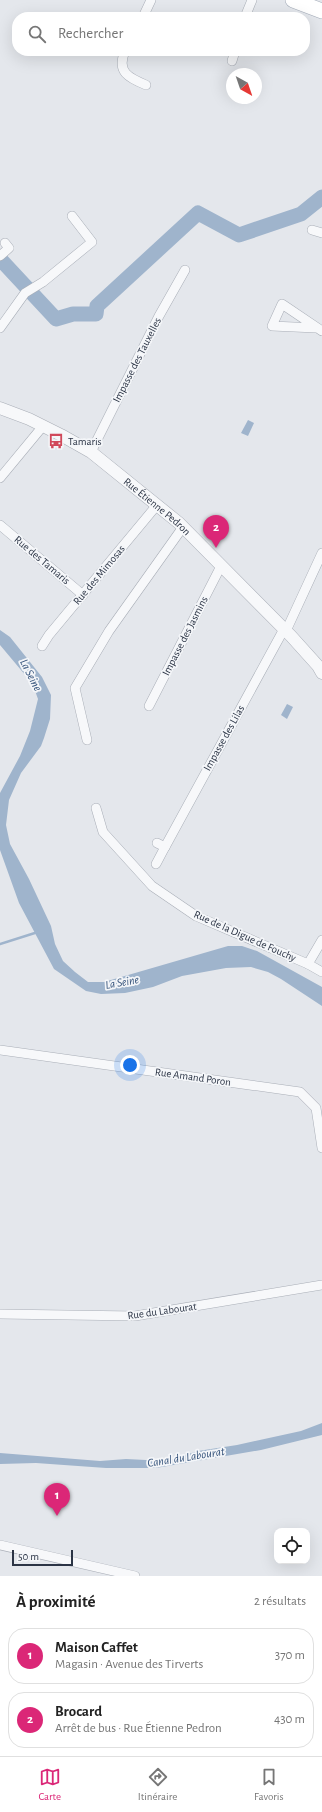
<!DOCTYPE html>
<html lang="fr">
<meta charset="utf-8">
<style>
body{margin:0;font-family:"Alegreya Sans",sans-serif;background:#f2f2f2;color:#222}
.controls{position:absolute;right:12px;bottom:12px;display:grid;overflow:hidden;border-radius:8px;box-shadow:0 4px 16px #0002}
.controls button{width:36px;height:36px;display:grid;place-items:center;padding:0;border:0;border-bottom:1px solid #e0e0e0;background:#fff;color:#222;font:20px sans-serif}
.compass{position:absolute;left:226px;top:68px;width:36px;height:36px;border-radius:50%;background:#fff;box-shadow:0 4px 16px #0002;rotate:140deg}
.scale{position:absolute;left:12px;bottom:10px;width:61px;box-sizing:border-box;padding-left:4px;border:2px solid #2b3445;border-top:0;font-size:11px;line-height:14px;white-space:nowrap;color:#2b3445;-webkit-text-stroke:3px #f4f6f9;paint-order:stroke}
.you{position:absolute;left:130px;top:1065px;width:14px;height:14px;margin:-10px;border:3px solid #fff;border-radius:50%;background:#1a73e8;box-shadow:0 0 0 6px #1a73e833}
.badge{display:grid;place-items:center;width:26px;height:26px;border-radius:50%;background:#db2777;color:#fff;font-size:13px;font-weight:700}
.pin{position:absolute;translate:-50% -33px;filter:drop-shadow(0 1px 2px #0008)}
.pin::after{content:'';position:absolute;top:21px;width:14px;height:12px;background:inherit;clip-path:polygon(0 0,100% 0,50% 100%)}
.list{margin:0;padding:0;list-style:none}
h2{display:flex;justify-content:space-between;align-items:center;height:52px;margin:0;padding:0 16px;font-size:17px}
h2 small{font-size:13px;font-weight:400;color:#767676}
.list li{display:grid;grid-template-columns:26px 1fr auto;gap:12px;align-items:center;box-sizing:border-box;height:56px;margin:0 8px 8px;padding:0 8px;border:1px solid #e0e0e0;border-radius:16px}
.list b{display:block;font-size:15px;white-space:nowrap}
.list p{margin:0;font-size:13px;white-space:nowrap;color:#767676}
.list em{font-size:13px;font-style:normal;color:#767676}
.icon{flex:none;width:22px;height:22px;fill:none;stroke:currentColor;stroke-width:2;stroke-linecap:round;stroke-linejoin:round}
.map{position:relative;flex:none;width:322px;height:1576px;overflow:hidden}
.search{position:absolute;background:#fff;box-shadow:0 4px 16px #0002;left:12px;right:12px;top:12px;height:44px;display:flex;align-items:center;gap:10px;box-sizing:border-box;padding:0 14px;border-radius:16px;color:#767676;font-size:15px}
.sheet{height:180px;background:#fff}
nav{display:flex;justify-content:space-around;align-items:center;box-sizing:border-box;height:56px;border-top:1px solid #e0e0e0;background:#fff;font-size:11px;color:#767676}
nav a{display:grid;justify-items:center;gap:2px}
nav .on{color:#db2777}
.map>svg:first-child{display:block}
.water{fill:#9fb4cc}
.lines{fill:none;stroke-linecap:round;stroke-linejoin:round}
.stream{stroke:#9fb4cc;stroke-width:2.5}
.river{stroke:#9fb4cc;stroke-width:15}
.minor-casing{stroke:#a9aeb7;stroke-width:10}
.tertiary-casing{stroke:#a9aeb7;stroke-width:13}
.primary-casing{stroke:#a3abb8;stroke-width:16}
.minor{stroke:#f7f8fa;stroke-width:9}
.tertiary{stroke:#f7f8fa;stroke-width:12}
.primary{stroke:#fff;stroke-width:15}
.labels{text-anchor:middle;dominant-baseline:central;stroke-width:3.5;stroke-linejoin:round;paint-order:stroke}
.street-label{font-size:11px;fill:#2b3445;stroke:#f4f6f9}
.poi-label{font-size:11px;fill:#2b3445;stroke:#f4f6f9;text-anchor:start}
.water-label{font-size:12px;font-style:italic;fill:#34527a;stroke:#f4f6f9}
</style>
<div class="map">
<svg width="322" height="1576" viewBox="0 0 322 1576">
<rect width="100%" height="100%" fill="#e4e7ec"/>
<g class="water">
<polygon points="248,420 254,423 248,436 241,433"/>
<polygon points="0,630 10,637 42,677 51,695 50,719 44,738 41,746 21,773 9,800 6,825 10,844 29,879 51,926 55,944 63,961 75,972 88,982 104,982 228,946 242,946 257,951 322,987 322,1006 281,979 268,972 251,967 226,968 182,976 153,987 125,993 101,994 86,991 54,969 19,903 0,850 0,793 20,756 30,731 38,699 34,688 26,676 0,645"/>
<polygon points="287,704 293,707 287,719 281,715"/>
<polygon points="322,1423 322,1435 261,1450 156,1468 106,1468 36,1463 0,1464 0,1453 100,1461 126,1459 166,1461 198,1451 237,1445 301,1431"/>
</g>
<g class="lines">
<polyline class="stream" points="0,944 38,932"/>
<polyline class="river" points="2,261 56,319 73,314 96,314 97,306 198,213 239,235 301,214 322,197"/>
<defs>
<g id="minor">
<polyline points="143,17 151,0"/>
<polyline points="245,17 252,0"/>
<path d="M125,51C116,72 129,78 146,85"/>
<polyline points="232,61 235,51"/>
<polyline points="312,230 322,233"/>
<polyline points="0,256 9,248 5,243"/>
<polyline points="0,328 25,293 43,282 92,242 72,216"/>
<polyline points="316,328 272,326 282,304 322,331"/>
<polyline points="91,452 159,316 185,270"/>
<polyline points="0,478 43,426"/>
<polyline points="0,525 83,595"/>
<polyline points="286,631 322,553"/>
<polyline points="42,646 49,635 157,505"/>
<polyline points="149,706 221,566"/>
<polyline points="87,740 75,688 109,631 183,527"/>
<polyline points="96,808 103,832 152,886 196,916 308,964 322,972"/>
<polyline points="157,843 165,847 284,629"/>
<polyline points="156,864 165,847"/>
<polyline points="308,964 322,940"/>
<polyline points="0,1050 300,1092 316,1108 322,1148"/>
<polyline points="0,1314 135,1316 322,1285"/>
<polyline points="0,1545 135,1576"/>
</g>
<g id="tertiary">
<path id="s1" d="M0,408L29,419L61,435L91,452L179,523L291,636L318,666L322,673"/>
</g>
<polyline id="primary" points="293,0 322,11"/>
</defs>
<use href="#minor" class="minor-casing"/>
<use href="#tertiary" class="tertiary-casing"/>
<use href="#primary" class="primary-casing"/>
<use href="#minor" class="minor"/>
<use href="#tertiary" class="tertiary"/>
<use href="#primary" class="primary"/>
</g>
<defs>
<symbol id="bus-bare" viewBox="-9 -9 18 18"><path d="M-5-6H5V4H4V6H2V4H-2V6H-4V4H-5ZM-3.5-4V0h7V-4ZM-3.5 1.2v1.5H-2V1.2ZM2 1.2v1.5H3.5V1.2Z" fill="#d1495b" stroke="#f4f6f9" stroke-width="2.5" paint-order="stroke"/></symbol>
</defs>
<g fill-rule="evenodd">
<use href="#bus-bare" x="45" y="430" width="22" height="22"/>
</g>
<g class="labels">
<g class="street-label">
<text transform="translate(137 360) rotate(-63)">Impasse des Tauxelles</text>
<text stroke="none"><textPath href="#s1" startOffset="187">Rue Étienne Pedron</textPath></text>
<text transform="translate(42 560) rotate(40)">Rue des Tamaris</text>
<text transform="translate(99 575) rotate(-50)">Rue des Mimosas</text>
<text transform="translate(185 636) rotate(-63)">Impasse des Jasmins</text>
<text transform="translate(224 738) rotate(-61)">Impasse des Lilas</text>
<text transform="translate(245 936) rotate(24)">Rue de la Digue de Fouchy</text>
<text transform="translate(193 1077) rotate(8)">Rue Amand Poron</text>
<text transform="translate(162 1311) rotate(-8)">Rue du Labourat</text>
</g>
<g class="poi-label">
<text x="68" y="441">Tamaris</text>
</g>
<g class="water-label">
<text transform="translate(31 675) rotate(63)">La Seine</text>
<text transform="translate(122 982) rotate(-10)">La Seine</text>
<text transform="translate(186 1457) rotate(-9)">Canal du Labourat</text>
</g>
</g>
</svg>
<div class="controls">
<button><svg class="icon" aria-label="locate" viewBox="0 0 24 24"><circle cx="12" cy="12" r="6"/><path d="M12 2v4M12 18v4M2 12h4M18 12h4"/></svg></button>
</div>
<svg class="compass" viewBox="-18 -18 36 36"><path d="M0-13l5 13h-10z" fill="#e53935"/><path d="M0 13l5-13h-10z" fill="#767676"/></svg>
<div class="scale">50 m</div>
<div class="you"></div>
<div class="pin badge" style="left:57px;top:1516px">1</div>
<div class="pin badge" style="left:216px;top:548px">2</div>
<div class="search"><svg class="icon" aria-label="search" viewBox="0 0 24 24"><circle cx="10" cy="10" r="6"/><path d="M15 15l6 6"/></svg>Rechercher</div>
</div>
<section class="sheet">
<h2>À proximité<small>2 résultats</small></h2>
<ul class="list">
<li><span class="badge">1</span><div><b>Maison Caffet</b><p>Magasin · Avenue des Tirverts</p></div><em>370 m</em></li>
<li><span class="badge">2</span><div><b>Brocard</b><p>Arrêt de bus · Rue Étienne Pedron</p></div><em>430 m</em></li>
</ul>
</section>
<nav>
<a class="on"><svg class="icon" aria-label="map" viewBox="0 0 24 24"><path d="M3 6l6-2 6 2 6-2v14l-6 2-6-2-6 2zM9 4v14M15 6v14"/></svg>Carte</a>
<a><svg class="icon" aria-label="directions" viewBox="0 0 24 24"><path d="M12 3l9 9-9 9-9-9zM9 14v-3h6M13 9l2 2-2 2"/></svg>Itinéraire</a>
<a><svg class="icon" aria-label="saved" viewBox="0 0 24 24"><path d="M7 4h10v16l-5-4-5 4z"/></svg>Favoris</a>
</nav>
